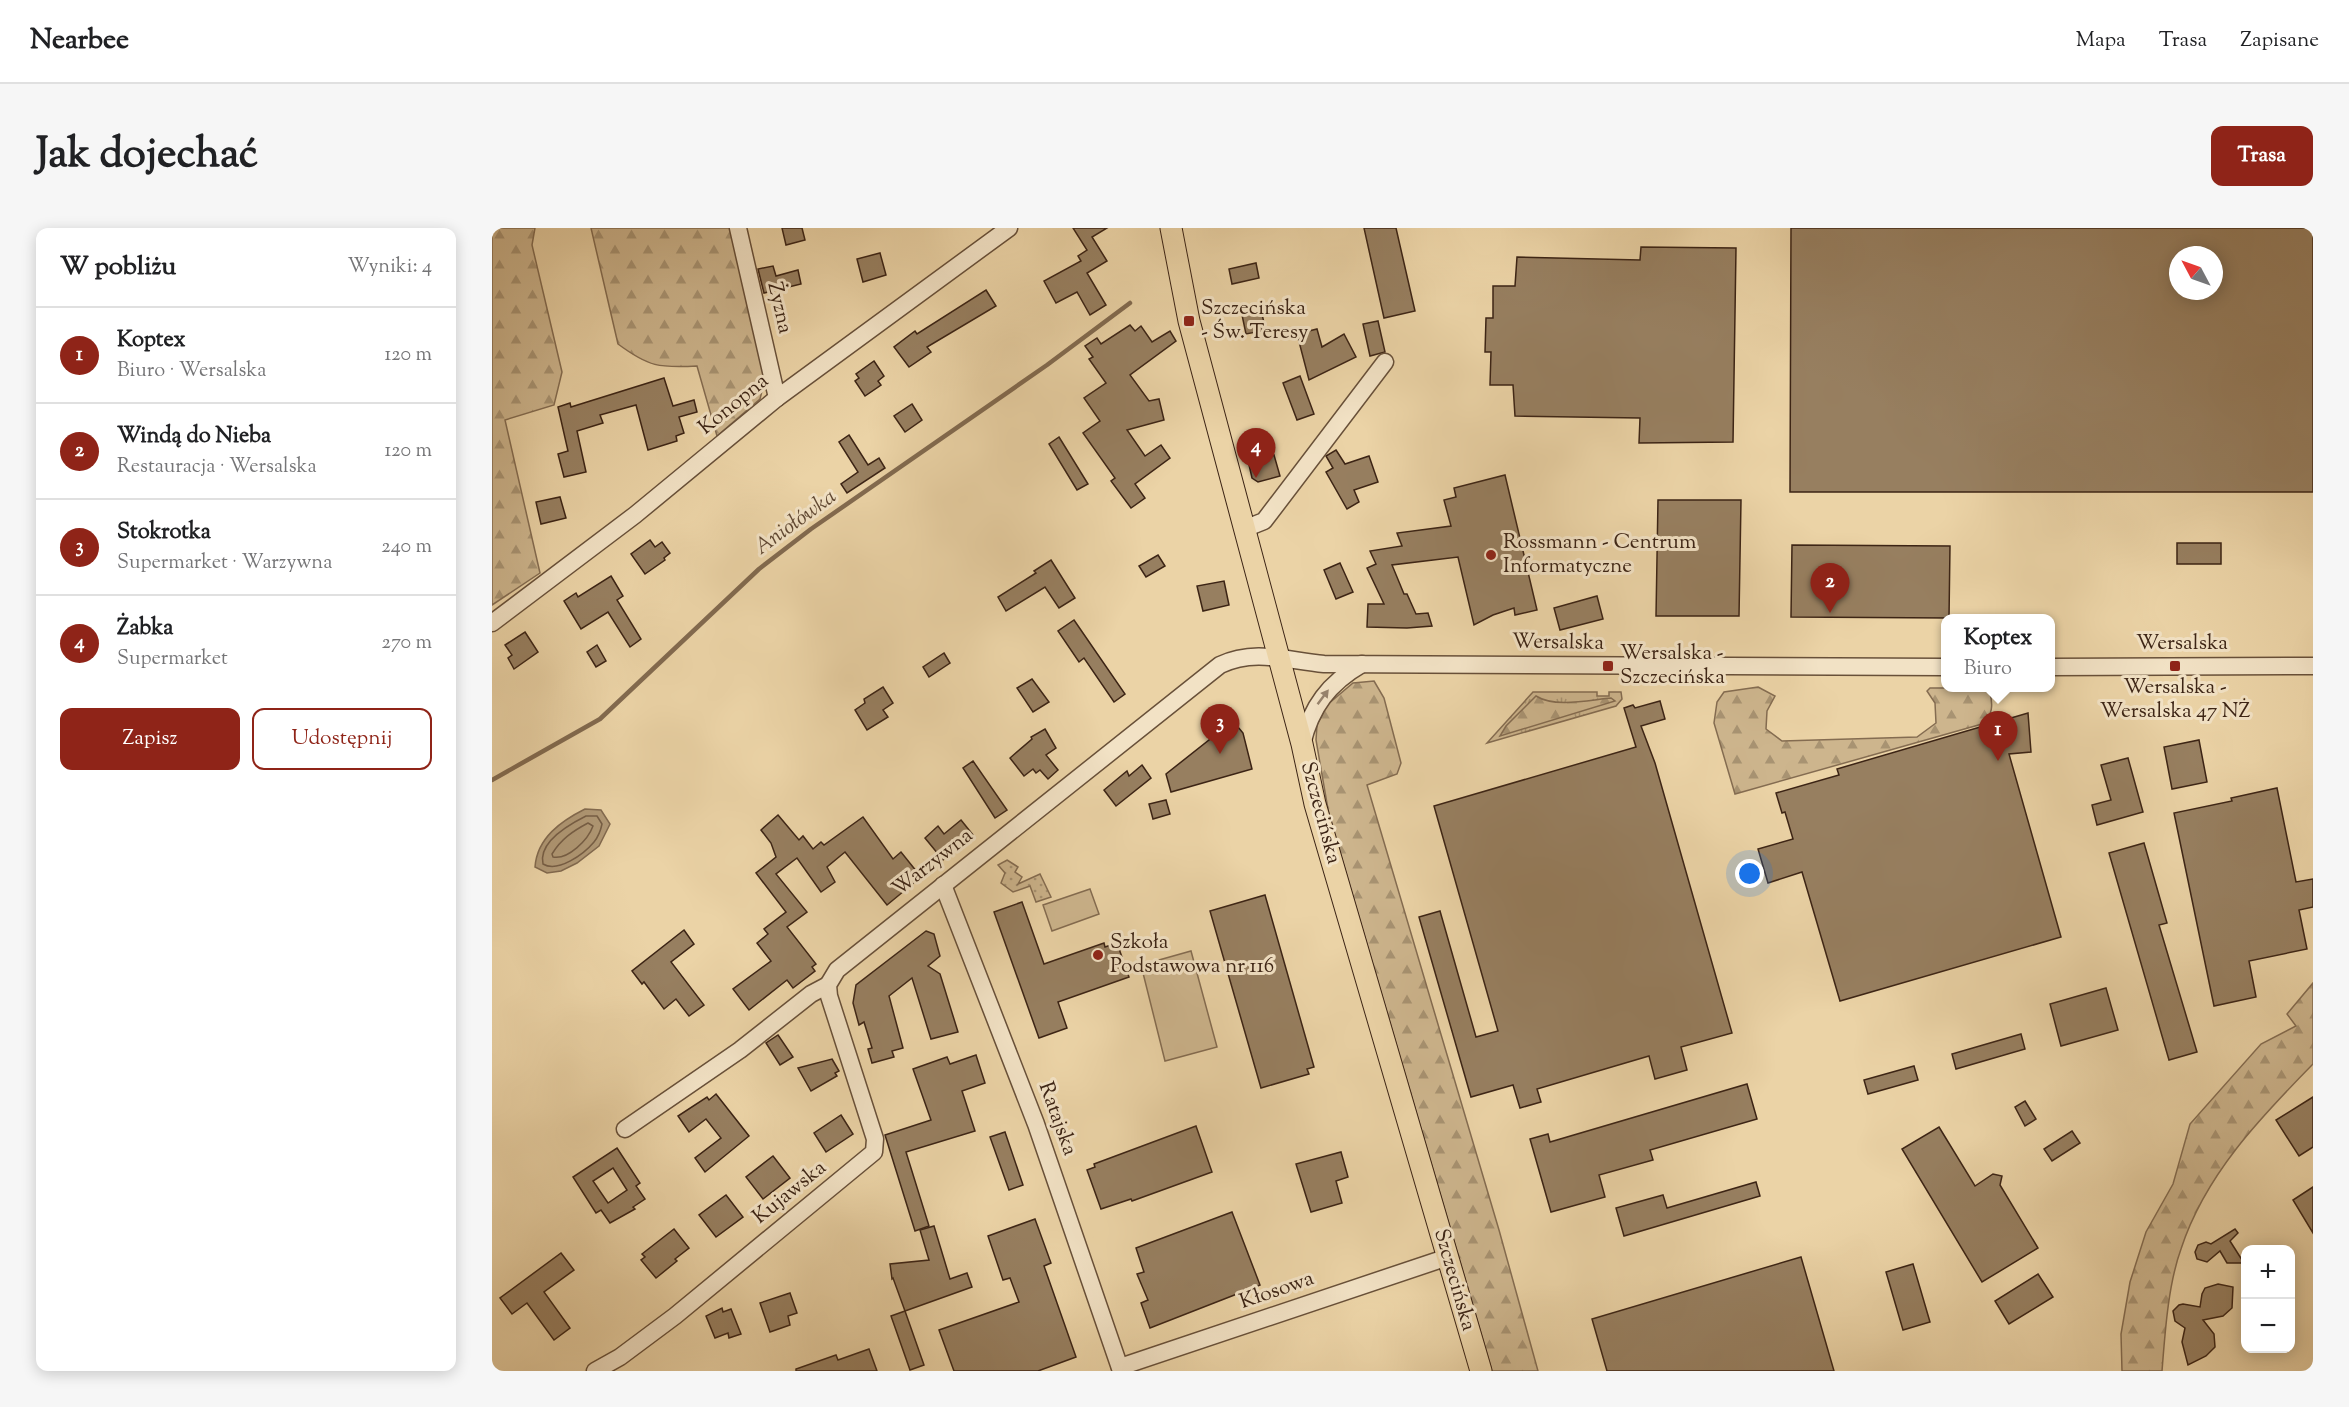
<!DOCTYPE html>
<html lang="pl">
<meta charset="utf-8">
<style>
body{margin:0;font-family:"Sorts Mill Goudy",serif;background:#f6f6f6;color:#202124}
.controls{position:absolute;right:18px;bottom:18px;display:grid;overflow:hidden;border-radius:12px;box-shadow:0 3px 15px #0003}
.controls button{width:54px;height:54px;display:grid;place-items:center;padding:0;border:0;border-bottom:2px solid #e0e0e0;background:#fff;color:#202124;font:30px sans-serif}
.compass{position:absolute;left:1677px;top:18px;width:54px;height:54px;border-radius:50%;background:#fff;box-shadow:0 3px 15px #0003;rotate:311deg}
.you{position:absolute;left:1258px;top:646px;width:21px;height:21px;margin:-15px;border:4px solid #fff;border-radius:50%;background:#1a73e8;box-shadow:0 0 0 9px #1a73e833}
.badge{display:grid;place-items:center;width:39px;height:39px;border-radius:50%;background:#8f2418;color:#fff;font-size:20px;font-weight:700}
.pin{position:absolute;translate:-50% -50px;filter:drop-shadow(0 2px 3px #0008)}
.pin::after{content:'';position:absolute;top:32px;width:21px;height:18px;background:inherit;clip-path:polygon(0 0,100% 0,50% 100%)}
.popup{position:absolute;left:1449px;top:386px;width:114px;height:78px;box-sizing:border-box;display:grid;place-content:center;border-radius:12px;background:#fff;filter:drop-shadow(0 2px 4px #0005);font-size:20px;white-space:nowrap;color:#757577}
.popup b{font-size:22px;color:#202124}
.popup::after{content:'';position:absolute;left:50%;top:100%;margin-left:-12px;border:12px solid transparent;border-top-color:#fff}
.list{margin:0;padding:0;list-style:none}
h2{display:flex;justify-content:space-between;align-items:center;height:78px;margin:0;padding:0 24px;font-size:26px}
h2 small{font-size:20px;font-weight:400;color:#757577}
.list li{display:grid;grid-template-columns:39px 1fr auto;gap:18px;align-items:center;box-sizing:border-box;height:96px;padding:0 24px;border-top:2px solid #e0e0e0}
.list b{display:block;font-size:22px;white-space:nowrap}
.list p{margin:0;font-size:20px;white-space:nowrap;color:#757577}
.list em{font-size:20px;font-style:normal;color:#757577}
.actions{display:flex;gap:12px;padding:18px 24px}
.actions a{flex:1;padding:14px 0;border:2px solid #8f2418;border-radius:12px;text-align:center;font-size:21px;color:#8f2418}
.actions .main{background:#8f2418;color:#fff}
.map{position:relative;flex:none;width:1821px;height:1143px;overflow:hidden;border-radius:12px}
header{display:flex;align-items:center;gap:36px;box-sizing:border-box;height:84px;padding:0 30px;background:#fff;border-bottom:2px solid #e0e0e0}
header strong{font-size:28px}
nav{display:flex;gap:33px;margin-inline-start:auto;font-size:21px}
.intro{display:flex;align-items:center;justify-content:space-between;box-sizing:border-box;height:144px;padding:0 36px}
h1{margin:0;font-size:42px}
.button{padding:15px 27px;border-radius:12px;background:#8f2418;color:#fff;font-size:21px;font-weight:700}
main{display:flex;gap:36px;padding:0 36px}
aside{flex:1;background:#fff;border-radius:12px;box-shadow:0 3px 15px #0003}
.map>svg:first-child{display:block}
.grass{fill:url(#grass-tufts);stroke:#846c51;stroke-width:1.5}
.forest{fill:url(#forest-firs);stroke:#846c51;stroke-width:1.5}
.park{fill:url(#park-dots);stroke:#846c51;stroke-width:1.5}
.pitch{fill:#cdb58d;stroke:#846c51;stroke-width:1.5}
.water{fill:#b09875;stroke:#826a4f;stroke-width:1.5}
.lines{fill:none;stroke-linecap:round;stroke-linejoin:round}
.shore{stroke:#765e45;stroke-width:1.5}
.stream{stroke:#826a4f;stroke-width:4.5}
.building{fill:#977f60;stroke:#3c2415;stroke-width:1.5;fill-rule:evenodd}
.minor-casing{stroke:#685039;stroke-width:19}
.major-casing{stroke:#3c2415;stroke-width:23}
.minor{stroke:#f2e2c5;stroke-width:16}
.major{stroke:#ebd3a6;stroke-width:21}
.oneway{fill:#97836d}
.poi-dot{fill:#8f2418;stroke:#f2e2c5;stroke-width:2}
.labels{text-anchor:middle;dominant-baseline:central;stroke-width:6;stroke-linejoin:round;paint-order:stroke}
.street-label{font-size:21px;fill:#3c2415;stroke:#f2e2c5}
.poi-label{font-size:21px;fill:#3c2415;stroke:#f2e2c5;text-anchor:start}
.water-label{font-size:22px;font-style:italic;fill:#5f4732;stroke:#f2e2c5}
</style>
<header>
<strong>Nearbee</strong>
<nav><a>Mapa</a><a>Trasa</a><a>Zapisane</a></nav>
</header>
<div class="intro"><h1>Jak dojechać</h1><a class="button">Trasa</a></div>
<main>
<aside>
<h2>W pobliżu<small>Wyniki: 4</small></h2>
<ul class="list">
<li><span class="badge">1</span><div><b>Koptex</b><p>Biuro · Wersalska</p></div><em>120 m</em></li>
<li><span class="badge">2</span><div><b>Windą do Nieba</b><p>Restauracja · Wersalska</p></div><em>120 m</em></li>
<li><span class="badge">3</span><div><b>Stokrotka</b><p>Supermarket · Warzywna</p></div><em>240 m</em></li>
<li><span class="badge">4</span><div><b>Żabka</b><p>Supermarket</p></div><em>270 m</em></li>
</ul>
<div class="actions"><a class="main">Zapisz</a><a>Udostępnij</a></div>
</aside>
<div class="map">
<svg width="1821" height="1143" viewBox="0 0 1821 1143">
<defs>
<pattern id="grass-tufts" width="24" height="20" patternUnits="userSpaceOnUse" patternTransform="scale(1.5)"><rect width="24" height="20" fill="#cdb58d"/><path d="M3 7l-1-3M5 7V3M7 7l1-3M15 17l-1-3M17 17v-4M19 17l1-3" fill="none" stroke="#a89372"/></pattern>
<pattern id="forest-firs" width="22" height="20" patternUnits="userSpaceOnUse" patternTransform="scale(1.5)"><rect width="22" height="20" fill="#cdb58d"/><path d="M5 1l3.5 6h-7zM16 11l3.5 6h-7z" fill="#a89372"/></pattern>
<pattern id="park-dots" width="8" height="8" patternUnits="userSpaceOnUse" patternTransform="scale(1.5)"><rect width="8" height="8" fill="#cdb58d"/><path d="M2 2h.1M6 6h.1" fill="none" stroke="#a89372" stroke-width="1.8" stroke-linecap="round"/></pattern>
</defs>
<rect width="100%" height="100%" fill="#ebd3a6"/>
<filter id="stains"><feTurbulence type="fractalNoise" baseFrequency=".00333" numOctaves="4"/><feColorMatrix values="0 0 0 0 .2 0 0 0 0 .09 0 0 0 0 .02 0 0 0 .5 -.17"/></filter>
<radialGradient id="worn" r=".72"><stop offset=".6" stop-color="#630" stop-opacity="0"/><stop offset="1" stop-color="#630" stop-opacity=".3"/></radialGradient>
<polygon class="grass" points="1041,464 1105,464 1105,468 1117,468 1117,464 1129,464 1130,471 1124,478 995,515"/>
<g class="forest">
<polygon points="0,0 43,0 40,17 70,144 62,177 13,192 48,345 0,377"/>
<path d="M99,0H241L274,147L268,171L225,208L205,138C167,140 157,139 126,116Z"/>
<polygon points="882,453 892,470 909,535 905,546 875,557 1007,1002 1046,1143 1000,1143 837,587 824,512 825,497 835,477 861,455"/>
<path d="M1266,459L1283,468L1275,483L1274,501L1290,513L1425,509L1444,495L1443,475L1435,463L1438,460H1487L1498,465C1501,477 1501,487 1490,496L1243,566L1222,495L1225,474L1232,464Z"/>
<path d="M1044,468C1063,480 1097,472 1119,470L1123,473L1008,508L1014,498Z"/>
<path d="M1821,755V836C1768,890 1713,947 1689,1021C1676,1057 1673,1105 1670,1143H1630L1629,1106L1638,1054L1654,1004L1681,956L1698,896L1769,816L1804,798L1795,786Z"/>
</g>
<polygon class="park" points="515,632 526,639 523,644 530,649 526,656 548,646 559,669 544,674 538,658 521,664 509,655 513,645 506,637"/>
<g class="pitch">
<polygon points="598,661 607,686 560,703 551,677"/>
<polygon points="699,723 725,819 673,833 649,737"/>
</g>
<path class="water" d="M93,581L109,582L118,596L107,618L85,635L69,643L55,645L43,639C45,610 69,593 93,581Z"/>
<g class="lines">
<g class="shore">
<path d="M94,588H105L110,596C109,601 106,609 102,614C92,626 66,645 51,636C46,614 78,596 94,588Z"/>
<path d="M96,595L101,598C96,612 76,632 61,629L60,626C69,611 81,603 96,595Z"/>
</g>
<polyline class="stream" points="0,552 108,491 267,341 319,301 555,137 638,75"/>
</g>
<g class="building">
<polygon points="290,0 310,0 313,12 294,17"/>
<polygon points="581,0 615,0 600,9 615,33 595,45 614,77 598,87 585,64 564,75 552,53 589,33 586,28 595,22"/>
<polygon points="872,0 904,0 923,83 892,90"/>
<path d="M1299,0H1821V264H1298ZM1686,27H1722V63H1686Z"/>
<polygon points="1149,19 1244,20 1241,214 1147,215 1148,190 1023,188 1021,157 998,157 999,124 993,124 994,90 1001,90 1001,58 1023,58 1025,29 1148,32"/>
<polygon points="388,25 394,47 371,54 365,31"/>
<polygon points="764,35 767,50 740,56 737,41"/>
<polygon points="281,38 284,48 306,42 309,56 272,65 266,41"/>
<polygon points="494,62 504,78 435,119 439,124 417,139 402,119 423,103 425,106"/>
<polygon points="769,82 773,99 770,100 770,103 754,106 750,87"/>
<polygon points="886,93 893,124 878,128 871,96"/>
<polygon points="638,97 643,103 649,98 660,114 678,103 684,113 638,147 657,173 667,171 672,192 635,202 653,228 669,217 678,230 643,256 653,270 639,280 619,253 623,250 591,205 608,193 592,170 614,155 597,131 601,129 593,118 605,110 609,116"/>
<polygon points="825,101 830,119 852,106 864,129 817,152 805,106"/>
<polygon points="382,133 392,148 386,153 389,157 373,168 363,153 367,150 364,146"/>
<polygon points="808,148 822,186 805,192 791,155"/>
<polygon points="172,150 181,178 202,172 205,184 187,189 192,205 184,208 185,213 156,222 144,177 108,187 111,195 85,203 94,244 72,249 66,226 76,223 66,179 78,175 79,179"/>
<polygon points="420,176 430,192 413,204 402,188"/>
<polygon points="357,207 376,237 387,230 393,240 355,265 349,256 366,244 347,214"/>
<polygon points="567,209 596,256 585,262 557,216"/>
<polygon points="767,215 771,231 782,227 788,248 766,254 760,250 753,219"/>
<polygon points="844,222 853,236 877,228 886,254 862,262 867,274 855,281 834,244 841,240 834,228"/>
<polygon points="1013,247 1045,382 1023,387 1022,380 1001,387 982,397 966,329 900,337 912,366 915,366 924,386 936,385 940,398 915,400 875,399 876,376 892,376 875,340 884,336 878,323 910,318 905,305 959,298 952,272 964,269 962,260"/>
<polygon points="68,269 74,290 49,296 44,274"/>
<polygon points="1166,272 1249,272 1247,388 1164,388"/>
<polygon points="158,312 163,319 170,314 178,325 172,330 173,332 153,346 139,326"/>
<rect x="1685" y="315" width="44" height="21"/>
<polygon points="1300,317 1458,318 1457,390 1299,389"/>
<polygon points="666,327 673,338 654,349 647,338"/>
<polygon points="559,332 583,370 567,380 553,359 514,383 506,369 544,345 542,343"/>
<polygon points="848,335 861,364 844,371 832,342"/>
<polygon points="119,348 131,368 125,372 149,411 138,419 116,384 89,401 72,373 84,365 86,369"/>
<polygon points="732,353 737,377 711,383 705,358"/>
<polygon points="1105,368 1111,391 1068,402 1062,380"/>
<polygon points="582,392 633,466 622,474 592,430 587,434 566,403"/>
<polygon points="33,404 46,424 22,441 16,430 20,427 13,417"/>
<polygon points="105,417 114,433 104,439 95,424"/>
<polygon points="452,425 458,435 437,449 431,439"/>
<polygon points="540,451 557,474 541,484 525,460"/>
<polygon points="391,459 401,475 391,482 396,489 375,502 363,482 373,475 372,471"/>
<polygon points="1168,473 1173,491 1149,498 1163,535 1240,805 1189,819 1195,842 1163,851 1157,828 1045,861 1049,874 1028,880 1021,857 979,869 927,689 948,683 984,809 1006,803 942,578 1144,519 1132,480 1141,477 1143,480"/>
<polygon points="1536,485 1539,524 1517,526 1569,709 1348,773 1310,644 1276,655 1266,621 1301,611 1293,584 1290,585 1284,565 1347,547 1345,541"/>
<polygon points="741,493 751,505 760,541 679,564 674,546"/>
<polygon points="553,501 564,520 554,527 566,542 556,551 548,542 544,545 541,541 532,548 518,530 540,511 539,509"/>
<polygon points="1707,512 1715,554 1680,561 1672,519"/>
<polygon points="1636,530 1651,584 1605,597 1600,577 1619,572 1609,537"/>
<polygon points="481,533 515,582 503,590 471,540"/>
<polygon points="650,537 659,550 624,578 612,562 635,543 637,548"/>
<polygon points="1785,560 1804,654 1821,651 1821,679 1807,682 1815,721 1757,733 1764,769 1722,778 1682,585 1740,573 1739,570"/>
<polygon points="674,572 678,586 661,591 657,576"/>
<polygon points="286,587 307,612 311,608 321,621 329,614 332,617 371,589 401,631 409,624 429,649 395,677 353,624 335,639 343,654 329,664 305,630 284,646 315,684 295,699 324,736 320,739 323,743 301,760 295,752 257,782 241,761 279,733 265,715 276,706 272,701 294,684 264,645 284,629 279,615 269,602"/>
<polygon points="469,592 481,607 451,632 433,610 446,598 452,606"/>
<polygon points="1652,615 1675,695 1667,697 1705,824 1677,832 1617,625"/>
<polygon points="773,667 822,839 815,841 817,846 769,860 718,683"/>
<polygon points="530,674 552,736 612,715 613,719 625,715 637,749 566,774 575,800 547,810 502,684"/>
<polygon points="192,702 202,716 179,734 212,777 197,788 184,771 172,781 152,754 150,756 140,743"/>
<polygon points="434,703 442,706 448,728 436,738 448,746 466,804 439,811 420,750 397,768 411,820 400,823 402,829 380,835 376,821 380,820 372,794 367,797 361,775 364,757"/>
<polygon points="1614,760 1626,802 1569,818 1558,776"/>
<polygon points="1529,806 1533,821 1464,841 1460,826"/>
<polygon points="286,807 301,829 288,837 274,815"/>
<polygon points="484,827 493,855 470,863 483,903 414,924 437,998 423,1003 393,907 439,892 421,841 455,829 458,836"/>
<polygon points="340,831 347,843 343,845 345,848 319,863 306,840"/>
<polygon points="1422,838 1426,852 1376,866 1372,852"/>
<polygon points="1255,856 1265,891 1158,922 1161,932 1107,947 1113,969 1059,984 1038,911 1056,906 1058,914"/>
<polygon points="224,866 257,908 213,944 203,930 229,910 214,891 197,904 186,888 215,869 217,872"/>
<polygon points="1821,869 1821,919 1807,928 1784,892"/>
<polygon points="1533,873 1544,891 1533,898 1523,879"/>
<polygon points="349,887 361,906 334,924 322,905"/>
<polygon points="704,898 720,944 640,973 639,971 609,981 595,942 603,939 602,936"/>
<polygon points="1447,899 1483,958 1501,946 1510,948 1508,957 1546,1020 1490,1054 1410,921"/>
<polygon points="1580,903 1588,915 1560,933 1552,921"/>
<polygon points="513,904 531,957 517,962 498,909"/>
<path d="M125,920L148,955L144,958L153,971L141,979L143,981L118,995L109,982L104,985L81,949ZM121,940L135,962L116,975L101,953Z"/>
<polygon points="849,924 856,949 844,953 850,975 819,984 804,936"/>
<polygon points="281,928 298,950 271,971 254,949"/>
<polygon points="1264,954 1268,968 1132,1008 1124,980 1171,967 1175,980"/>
<polygon points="1821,959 1821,1005 1801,972"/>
<polygon points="234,967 251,989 224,1009 207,987"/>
<polygon points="740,984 768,1057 658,1100 649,1075 656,1072 645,1046 652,1044 644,1020"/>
<polygon points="543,991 559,1035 552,1038 584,1129 546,1143 462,1143 447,1102 527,1074 518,1050 511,1052 496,1008"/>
<polygon points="442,998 458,1051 475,1045 480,1059 413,1083 401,1050 400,1051 398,1036 437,1032 428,1002"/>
<polygon points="182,1001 197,1020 183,1031 185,1033 164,1050 149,1032 153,1029 150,1026"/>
<polygon points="1743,1001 1746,1005 1738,1013 1752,1035 1735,1035 1728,1023 1715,1034 1705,1031 1703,1024 1706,1017 1714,1014 1719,1016"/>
<polygon points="69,1025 82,1042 52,1064 78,1100 62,1112 35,1075 20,1086 8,1070"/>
<polygon points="1309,1029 1342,1143 1115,1143 1100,1091"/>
<polygon points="1421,1036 1438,1094 1411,1102 1394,1044"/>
<polygon points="1546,1046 1561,1069 1517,1096 1503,1073"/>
<polygon points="1726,1056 1741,1059 1740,1080 1731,1088 1711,1092 1722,1106 1723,1119 1714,1128 1696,1137 1690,1114 1693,1100 1683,1093 1681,1083 1687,1077 1691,1076 1708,1079 1710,1066 1713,1060"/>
<polygon points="298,1065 305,1085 296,1088 298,1097 278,1104 268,1075"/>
<polygon points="230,1080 231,1084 239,1081 249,1106 237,1110 236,1105 223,1110 214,1088"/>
<polygon points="413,1083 432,1137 418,1142 399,1088"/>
<polygon points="377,1121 385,1143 304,1143 304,1141 344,1127 346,1132"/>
</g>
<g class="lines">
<defs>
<g id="minor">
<polyline points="246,0 285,170"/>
<polyline points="752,301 772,293 893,134"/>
<polyline points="0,395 143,287 285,170 517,0"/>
<polyline points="1558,439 1821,438"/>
<path d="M810,516C819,479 837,455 870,436"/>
<polyline points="451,657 544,896 629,1143"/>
<polyline points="133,901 248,822 319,766 336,757"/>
<polyline points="628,1139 956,1029"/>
<path d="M103,1143L128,1129L183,1088L382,924L383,911L337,768L336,757L345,742L728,437C763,420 796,433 832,436L1454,439"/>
</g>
<polyline id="major" points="679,0 697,93 810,516 823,576 989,1143"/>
</defs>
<use href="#minor" class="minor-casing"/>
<use href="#major" class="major-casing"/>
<use href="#minor" class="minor"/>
<use href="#major" class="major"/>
</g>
<defs><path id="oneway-solid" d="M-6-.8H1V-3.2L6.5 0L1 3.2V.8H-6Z" transform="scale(1.5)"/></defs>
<use class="oneway" href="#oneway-solid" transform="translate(831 469) rotate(-53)"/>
<g class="poi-dot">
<rect x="691" y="87" width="12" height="12" rx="3"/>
<circle cx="999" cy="327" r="6"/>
<rect x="1110" y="432" width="12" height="12" rx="3"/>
<rect x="1677" y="432" width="12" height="12" rx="3"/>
<circle cx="606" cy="727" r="6"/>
</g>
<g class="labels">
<g class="street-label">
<text transform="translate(287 80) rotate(77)">Żyzna</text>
<text transform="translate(242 177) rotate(-39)">Konopna</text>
<text transform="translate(1066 415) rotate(1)">Wersalska</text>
<text x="1690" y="416">Wersalska</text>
<text transform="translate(828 585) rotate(75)">Szczecińska</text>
<text transform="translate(441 635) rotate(-38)">Warzywna</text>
<text transform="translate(565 891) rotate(70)">Ratajska</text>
<text transform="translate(298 965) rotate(-39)">Kujawska</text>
<text transform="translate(962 1052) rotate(74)">Szczecińska</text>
<text transform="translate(785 1063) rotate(-19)">Kłosowa</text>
</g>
<g class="poi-label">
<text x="709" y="81">Szczecińska<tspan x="709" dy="24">- Św. Teresy</tspan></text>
<text x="1011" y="315">Rossmann - Centrum<tspan x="1011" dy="24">Informatyczne</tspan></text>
<text x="1128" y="426">Wersalska -<tspan x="1128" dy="24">Szczecińska</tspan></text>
<text x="1683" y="460" text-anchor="middle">Wersalska -<tspan x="1683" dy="24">Wersalska 47 NŻ</tspan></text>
<text x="618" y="715">Szkoła<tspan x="618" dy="24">Podstawowa nr 116</tspan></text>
</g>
<g class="water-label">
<text transform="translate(304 295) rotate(-36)">Aniołówka</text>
</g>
</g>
<rect width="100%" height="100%" filter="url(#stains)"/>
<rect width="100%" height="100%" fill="url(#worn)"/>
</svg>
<div class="controls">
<button>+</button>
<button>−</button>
</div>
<svg class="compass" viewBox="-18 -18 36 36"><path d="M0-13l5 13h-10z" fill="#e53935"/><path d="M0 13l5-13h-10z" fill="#757577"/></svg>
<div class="you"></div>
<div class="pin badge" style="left:1506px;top:533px">1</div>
<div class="popup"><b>Koptex</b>Biuro</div>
<div class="pin badge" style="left:1338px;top:385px">2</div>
<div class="pin badge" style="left:728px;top:526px">3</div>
<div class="pin badge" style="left:764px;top:250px">4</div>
</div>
</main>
